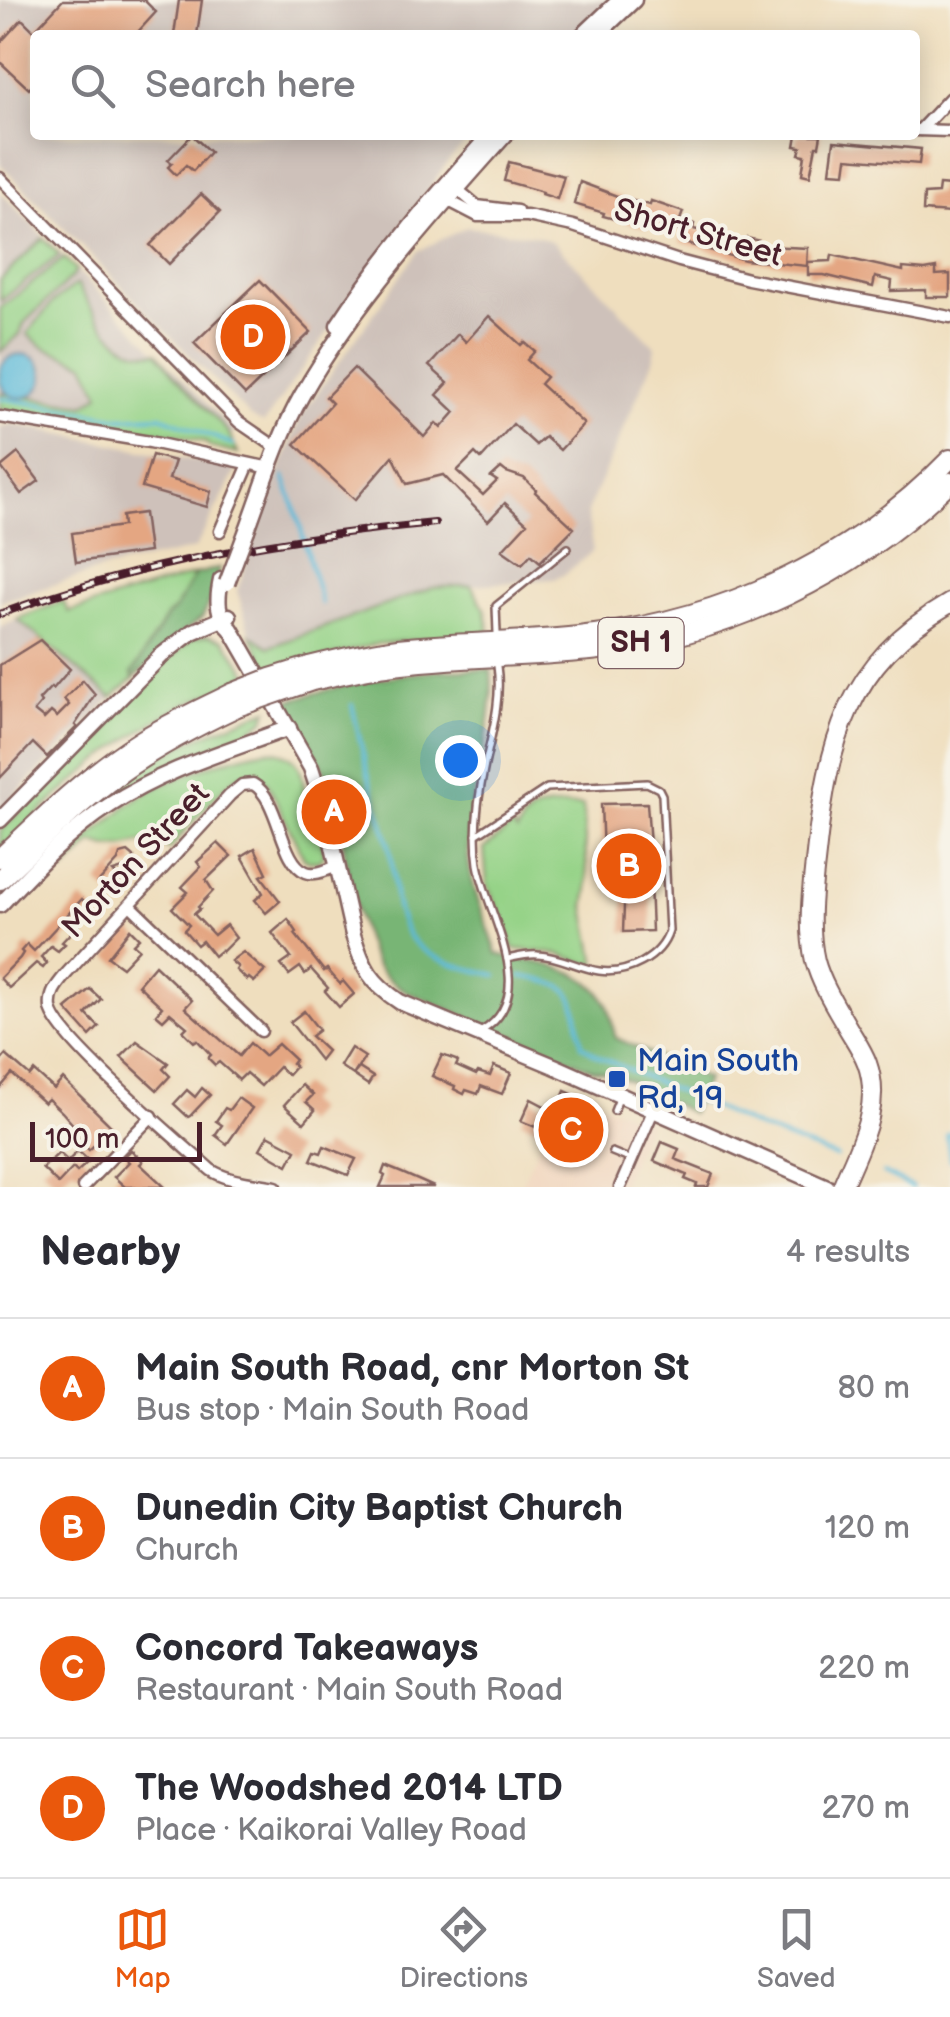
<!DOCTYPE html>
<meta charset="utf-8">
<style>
body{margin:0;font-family:"Balsamiq Sans",sans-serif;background:#f2f2f3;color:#2b2b33}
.scale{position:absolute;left:30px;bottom:25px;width:172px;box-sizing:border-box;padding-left:10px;border:5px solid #4a1f2b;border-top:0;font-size:28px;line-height:35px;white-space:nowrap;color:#4a1f2b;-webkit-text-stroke:8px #f7f3e8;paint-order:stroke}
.you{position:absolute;left:460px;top:760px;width:35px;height:35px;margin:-25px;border:8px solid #fff;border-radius:50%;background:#1a73e8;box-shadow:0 0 0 15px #1a73e833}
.badge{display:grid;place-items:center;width:65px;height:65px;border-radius:50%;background:#ea580c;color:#fff;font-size:32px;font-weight:700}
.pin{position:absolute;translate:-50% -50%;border:5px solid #fff;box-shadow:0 2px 10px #0006}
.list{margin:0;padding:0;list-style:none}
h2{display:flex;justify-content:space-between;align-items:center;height:130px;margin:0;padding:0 40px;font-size:42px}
h2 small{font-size:32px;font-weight:400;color:#7c7c81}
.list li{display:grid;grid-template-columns:65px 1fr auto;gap:30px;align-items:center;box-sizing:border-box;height:140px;padding:0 40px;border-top:2px solid #e1e1e2}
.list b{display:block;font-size:38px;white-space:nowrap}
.list p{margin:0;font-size:32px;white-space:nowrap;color:#7c7c81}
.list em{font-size:32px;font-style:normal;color:#7c7c81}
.icon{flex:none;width:55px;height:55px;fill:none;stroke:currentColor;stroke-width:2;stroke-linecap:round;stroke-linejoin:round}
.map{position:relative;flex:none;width:950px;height:1187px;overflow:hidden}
.search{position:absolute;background:#fff;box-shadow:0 5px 25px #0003;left:30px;right:30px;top:30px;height:110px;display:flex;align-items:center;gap:25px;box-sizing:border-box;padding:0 35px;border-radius:10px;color:#7c7c81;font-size:38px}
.sheet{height:690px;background:#fff}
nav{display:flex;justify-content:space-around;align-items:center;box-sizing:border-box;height:140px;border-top:2px solid #e1e1e2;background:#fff;font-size:28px;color:#7c7c81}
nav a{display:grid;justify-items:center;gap:5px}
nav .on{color:#ea580c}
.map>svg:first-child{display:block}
.built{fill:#f1d5bd}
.industrial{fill:#cec1ba}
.green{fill:#96d388;stroke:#70795a;stroke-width:2.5}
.forest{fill:#78b574;stroke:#616a50;stroke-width:2.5}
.water{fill:#5bbad9;stroke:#526c82;stroke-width:2.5}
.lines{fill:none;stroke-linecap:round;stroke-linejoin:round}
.stream{stroke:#5bbad9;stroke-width:4}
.building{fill:#e4a682}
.lane-casing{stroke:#84625e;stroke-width:10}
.street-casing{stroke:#84625e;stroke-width:15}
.secondary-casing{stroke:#84625e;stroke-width:19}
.highway-casing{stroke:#84625e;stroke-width:22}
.lane{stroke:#fff;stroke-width:5}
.street{stroke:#fff;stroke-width:10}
.secondary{stroke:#fff;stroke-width:14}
.highway{stroke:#fff;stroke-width:18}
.rail-casing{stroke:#4a1f2b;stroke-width:8}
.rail{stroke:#f7f3e8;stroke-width:4;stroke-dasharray:11;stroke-linecap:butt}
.secondary-bridge-casing{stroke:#84625e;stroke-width:19;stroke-linecap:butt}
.highway-bridge-casing{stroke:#84625e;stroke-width:22;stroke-linecap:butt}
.secondary-bridge{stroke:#fff;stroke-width:14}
.highway-bridge{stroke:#fff;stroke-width:18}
.transit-dot{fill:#1a4fb4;stroke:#f7f3e8;stroke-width:4}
.labels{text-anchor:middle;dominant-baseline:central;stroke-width:8;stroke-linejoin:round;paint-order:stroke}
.shield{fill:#f7f3e8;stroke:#7e5f64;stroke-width:2.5}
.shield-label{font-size:30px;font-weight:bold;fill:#4a1f2b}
.street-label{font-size:32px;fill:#4a1f2b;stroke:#f7f3e8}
.transit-label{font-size:32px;fill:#164399;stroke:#f7f3e8;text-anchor:start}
</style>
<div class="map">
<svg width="950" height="1187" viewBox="0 0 950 1187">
<rect width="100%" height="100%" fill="#f7f3e8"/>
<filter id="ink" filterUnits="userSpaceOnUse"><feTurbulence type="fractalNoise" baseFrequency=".01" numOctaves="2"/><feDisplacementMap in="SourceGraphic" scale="20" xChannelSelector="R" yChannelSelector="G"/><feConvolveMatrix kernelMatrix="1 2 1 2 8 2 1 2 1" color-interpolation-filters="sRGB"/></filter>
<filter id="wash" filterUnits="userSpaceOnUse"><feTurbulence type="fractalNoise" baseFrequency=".0048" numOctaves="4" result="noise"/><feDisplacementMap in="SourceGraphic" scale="40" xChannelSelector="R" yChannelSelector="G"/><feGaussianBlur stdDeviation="2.25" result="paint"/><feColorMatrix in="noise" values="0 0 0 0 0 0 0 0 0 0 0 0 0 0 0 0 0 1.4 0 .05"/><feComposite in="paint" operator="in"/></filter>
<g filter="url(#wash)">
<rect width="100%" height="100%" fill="#efdebe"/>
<polygon class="built" points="564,1089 648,1122 620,1187 520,1187"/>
<g class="industrial">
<polygon points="0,0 624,0 581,35 35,35 35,135 473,135 449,160 264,423 251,417 0,164"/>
<polygon points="0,192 235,432 221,444 174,434 96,425 0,408"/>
<polygon points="467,227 538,236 553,242 656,347 654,359 587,512 593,551 565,574 555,579 431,588 269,648 251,635 237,591 265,506 301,416 418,251"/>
<polygon points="12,424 237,469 195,549 100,570 0,602 0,427"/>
<polygon points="17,619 112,698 0,810 0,627"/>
</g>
<g class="green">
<polygon points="43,238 59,254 57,257 0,301 0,280"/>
<polygon points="64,258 76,269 72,277 24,323 20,334 0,352 0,308"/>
<path d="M77,284C93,312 118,360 157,352L172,372L229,433L238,454L210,447L205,442L174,434L96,425L0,408V393L85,405L100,394L85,364L43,347L27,334L53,302Z"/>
<polygon points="195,574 176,608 166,617 132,674 134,678 112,698 17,619 63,601 69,612"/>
<polygon points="471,585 485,609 490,632 376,644 269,673 251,635 269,647 432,588"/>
<path d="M207,635L224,640L252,679C229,688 203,695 180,707C111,744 56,796 0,850V831L78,753L135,689L192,639Z"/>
<polygon points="268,709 265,720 247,732 168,768 86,818 81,814 156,759 192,740"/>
<path d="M268,750C279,751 290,754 297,763C303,772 303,784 305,794C311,815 324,834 324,856L319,861L311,862L304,858L267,782C258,775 249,772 237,777C224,784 181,835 170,849L166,848L157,838C135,843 115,854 93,842L65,870L46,872C72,851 100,829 124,808C150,785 234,754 268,750Z"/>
<path d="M583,806L588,889L585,907L596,963L595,966L559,954L516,949L513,947L507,927L487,885L484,849L512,826L517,832C529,801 555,806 583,806Z"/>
</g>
<g class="forest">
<polygon points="220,568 210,602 202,618 185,631 134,678 132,674 166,617 176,608 195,574"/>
<path d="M491,670C497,730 468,788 468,849C468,885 487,920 497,954C535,963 591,965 608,1007C612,1017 612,1028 616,1038L707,1079L691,1113C659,1097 628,1075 592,1069L409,993C398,986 386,979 379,969C362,946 347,872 343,843C341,826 341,813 335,797C324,764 303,731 284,702C351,682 421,667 491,670Z"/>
</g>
<circle class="water" cx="21" cy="376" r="22"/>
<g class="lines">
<g class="stream">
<polyline points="0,398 121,418 161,416 234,445"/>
<path d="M284,477C294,503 301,528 308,555C312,572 318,586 321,603"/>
<path d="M352,705C358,730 363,756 370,781C375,801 383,821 388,841C396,872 390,911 411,939C429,961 469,969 496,975"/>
<path d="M521,976C580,987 572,990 582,1045L598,1056L757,1127L836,1157"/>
<polyline points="950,1133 947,1135 950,1160"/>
<polyline points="883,1173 912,1187"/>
</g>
</g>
<g id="blocks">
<g class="building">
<polygon points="63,0 144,0 156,12 135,35 35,35 35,83 29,89 0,62 0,43 22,19 34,31"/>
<polygon points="179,0 202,0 197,35 174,35"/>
<polygon points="192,135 210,152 193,171 186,165 176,175 168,167 172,163 168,160"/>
<polygon points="797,135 821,135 819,146 816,146 810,176 802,174 805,155 799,154 801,147 795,146"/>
<polygon points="834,141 921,149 919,164 847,158 845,173 830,172"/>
<polygon points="509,162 564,176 557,199 542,194 543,192 504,181"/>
<polygon points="580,182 625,199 650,205 651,201 683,212 680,220 694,224 693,229 728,236 727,238 746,243 747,238 760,241 760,243 765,246 808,248 807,266 745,260 680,242 683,232 649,221 647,228 603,216 604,213 574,204"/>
<polygon points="939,185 950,186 950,213 923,211 924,194 938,193"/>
<polygon points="201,194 220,212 169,264 150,245"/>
<polygon points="832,255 903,271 903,268 925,270 936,268 936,275 950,274 950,297 926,297 926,290 891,291 892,281 875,277 873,287 824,275 808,275 808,262 831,261"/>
<polygon points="260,280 311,332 245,395 194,343"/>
<polygon points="489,316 521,345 524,342 535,351 527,360 546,377 540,384 584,424 560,450 545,437 536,445 513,424 481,459 475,453 457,471 483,495 497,481 491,477 501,468 506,472 524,478 536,490 535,492 574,528 540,562 531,554 522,564 502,550 527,523 505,503 488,521 443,475 407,484 393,456 355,500 295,444 332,403 326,397 354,368 424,437 436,423 441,428 455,412 437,395 448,383 429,366 458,334 466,342"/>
<polygon points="18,453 39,481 21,494 1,467"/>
<polygon points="152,455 175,461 169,479 211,491 207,507 142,488"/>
<polygon points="144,513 149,552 76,562 72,533 123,526 122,516"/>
<polygon points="40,640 70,669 53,689 51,687 39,700 41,703 34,711 44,719 51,712 57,717 69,705 64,699 83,680 95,694 75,725 77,727 47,757 33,743 0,778 0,665"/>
<polygon points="647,803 651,859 649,859 652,931 623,932 625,880 623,880 623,872 610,873 609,854 603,854 601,804"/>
<polygon points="218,843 231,856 206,880 213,891 198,907 200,909 194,914 214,935 226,925 236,938 222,952 221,950 214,956 202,941 197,945 184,930 189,925 172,908 188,892 182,887 201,867 197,862"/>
<polygon points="255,848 267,873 261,876 280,901 266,913 255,900 263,893 242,856"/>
<polygon points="128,852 134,857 133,866 113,872 121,880 109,893 98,883 118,861 120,854"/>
<polygon points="82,899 93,909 62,942 65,944 58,951 51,946 41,957 47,963 43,968 36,963 9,988 0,978 20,958 23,953 21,951 27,944 34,951"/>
<polygon points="288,919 297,932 295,934 324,971 327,969 340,984 343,981 354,994 339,1007 325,991 328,988 311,969 305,974 300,967 289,975 281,965 291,958 272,933"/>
<polygon points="130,929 139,938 133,944 139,949 122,967 108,957"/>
<polygon points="243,952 265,971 254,982 249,978 247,980 236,970 238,967 231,961"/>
<polygon points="155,965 192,1000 185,1008 239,1056 250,1043 264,1056 278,1044 295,1060 292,1064 295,1067 288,1075 279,1067 261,1086 246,1073 239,1080 219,1062 215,1065 208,1058 211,1055 197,1040 194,1042 183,1031 187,1027 170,1013 163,1020 156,1014 162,1007 138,985"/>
<polygon points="90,989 101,999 86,1014 99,1027 90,1036 66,1009"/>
<polygon points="304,1011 319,1030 311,1036 327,1051 320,1060 290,1022"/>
<polygon points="137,1041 168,1063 163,1069 170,1076 157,1090 121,1057"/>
<polygon points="351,1048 365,1057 354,1074 359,1068 373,1077 368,1085 340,1066"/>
<polygon points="6,1055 30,1076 34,1071 54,1089 63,1079 113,1128 89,1150 79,1140 83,1136 62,1112 48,1099 44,1103 12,1074 0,1088 0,1062"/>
<polygon points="442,1055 456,1060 458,1062 456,1066 476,1075 478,1072 490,1076 494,1066 511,1073 502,1094 481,1086 478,1094 466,1090 464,1094 454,1089 455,1086 432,1076"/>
<polygon points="302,1085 313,1095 306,1102 315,1110 304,1123 284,1105"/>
<polygon points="202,1088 210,1095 190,1116 188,1117 174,1104 187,1090 195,1097"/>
<polygon points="565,1091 584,1099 583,1103 586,1104 565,1152 543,1142 548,1132 521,1121 531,1099 556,1112"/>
<polygon points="238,1098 252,1108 227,1144 215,1135 222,1125 216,1121 225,1108 229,1110"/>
<polygon points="268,1135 296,1150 288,1165 260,1149"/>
<polygon points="662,1142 679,1149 675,1159 713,1174 708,1187 696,1187 697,1184 685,1179 687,1175 654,1161"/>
<polygon points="324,1146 356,1159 348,1175 311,1160 315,1151 321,1153"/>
<polygon points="131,1150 143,1161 140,1164 165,1187 125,1187 114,1177 129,1162 124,1157"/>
<polygon points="78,1151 89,1161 77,1172 73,1168 58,1184 42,1168 59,1153 68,1161"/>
<polygon points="385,1166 402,1173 434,1187 380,1187 385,1176 382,1174"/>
</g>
</g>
</g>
<g filter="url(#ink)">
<use href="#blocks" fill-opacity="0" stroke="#84625e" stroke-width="2.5"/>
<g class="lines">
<defs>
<g id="lane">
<polyline points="497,633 496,606 568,548"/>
<path d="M476,835L547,788L647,783L659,789L662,795L669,931C661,958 627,975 599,971C579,968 559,956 538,955C528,954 517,957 507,959"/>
<path d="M480,1032C543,997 486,913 478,864C473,831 478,797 485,765C492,732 502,699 497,666"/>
<polyline points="614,1111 620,1096"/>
<polyline points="612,1152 629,1159"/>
</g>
<g id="street">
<polyline points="916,130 950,131"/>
<polyline points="920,130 950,98"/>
<polyline points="0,178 239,422 277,448"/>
<polyline points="457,189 477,206 517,211"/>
<polyline points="447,200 478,216 527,216 573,226 679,261 748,279 950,317"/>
<polyline points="0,417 150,442 270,468"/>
<polyline points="220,531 249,464"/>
<polyline points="130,905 261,1031"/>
<polyline points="83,1187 152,1116"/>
<path d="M276,1187C255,1183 229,1182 211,1170C183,1145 55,1037 51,1008C49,993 58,984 67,973L230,795L242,785L253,784C280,799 280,862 306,872C316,876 328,869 338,866"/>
<polyline points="620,1187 653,1111"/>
</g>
<g id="secondary">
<polyline points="583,35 620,0"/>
<polyline points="597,35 634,0"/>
<path d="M338,325C383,257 435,196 490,135"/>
<path d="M247,530C264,484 278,437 302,395C354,304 435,213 505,135"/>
<path d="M221,580C217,598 216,616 231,629L311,768L325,811L353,935C363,968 371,983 400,1002L554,1066L827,1187"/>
<polyline points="0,820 162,655 192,632 229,616"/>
<path d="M0,905C34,869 68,832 110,805C165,769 228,751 289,728"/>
</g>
<g id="highway">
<path d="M309,666C338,659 368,652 398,648C464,641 530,643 595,634C731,616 854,558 950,459"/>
<path d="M312,681C337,676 362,669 387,666C457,656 529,658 599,650C732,635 855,574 950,482"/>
<path d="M0,858C45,815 90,772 143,739C171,722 202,708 232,693"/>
<path d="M0,880C39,842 78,804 122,772C158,746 197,726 237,707"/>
<path d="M842,1187C858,1148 883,1107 867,1063C862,1049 852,1036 845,1023C834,1004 821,983 815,961C807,926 812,889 816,854C828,743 846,663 950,603"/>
</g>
</defs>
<use href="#lane" class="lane-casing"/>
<use href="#street" class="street-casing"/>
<use href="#secondary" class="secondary-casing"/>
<use href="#highway" class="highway-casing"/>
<use href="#lane" class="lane"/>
<use href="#street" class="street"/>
<use href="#secondary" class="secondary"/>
<use href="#highway" class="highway"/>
<defs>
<path id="rail" d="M0,614C141,562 286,537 435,523"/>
</defs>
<use href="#rail" class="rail-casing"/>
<use href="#rail" class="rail"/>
<defs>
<polyline id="secondary-bridge" points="227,583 247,530"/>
<g id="highway-bridge">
<polyline points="232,693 270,678 309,666"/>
<polyline points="237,707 312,681"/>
</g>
</defs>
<use href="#secondary-bridge" class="secondary-bridge-casing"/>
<use href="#highway-bridge" class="highway-bridge-casing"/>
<use href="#secondary-bridge" class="secondary-bridge"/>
<use href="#highway-bridge" class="highway-bridge"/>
</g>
</g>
<rect class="transit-dot" x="607" y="1069" width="20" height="20" rx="5"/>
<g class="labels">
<rect class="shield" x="598.5" y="618" width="85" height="50" rx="8"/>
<g class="shield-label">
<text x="641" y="643">SH 1</text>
</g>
<g class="street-label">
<text transform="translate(698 233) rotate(16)">Short Street</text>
<text transform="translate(136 861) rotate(-47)">Morton Street</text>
</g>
<g class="transit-label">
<text x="637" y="1061">Main South<tspan x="637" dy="37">Rd, 19</tspan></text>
</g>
</g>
</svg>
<div class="scale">100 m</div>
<div class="you"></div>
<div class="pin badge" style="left:334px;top:812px">A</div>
<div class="pin badge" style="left:629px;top:866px">B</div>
<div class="pin badge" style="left:571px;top:1130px">C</div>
<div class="pin badge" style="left:253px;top:337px">D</div>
<div class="search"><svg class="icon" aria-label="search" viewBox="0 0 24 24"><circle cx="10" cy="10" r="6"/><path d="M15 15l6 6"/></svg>Search here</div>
</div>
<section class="sheet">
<h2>Nearby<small>4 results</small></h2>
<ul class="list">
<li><span class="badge">A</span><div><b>Main South Road, cnr Morton St</b><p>Bus stop · Main South Road</p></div><em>80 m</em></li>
<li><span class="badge">B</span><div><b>Dunedin City Baptist Church</b><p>Church</p></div><em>120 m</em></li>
<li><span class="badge">C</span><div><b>Concord Takeaways</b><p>Restaurant · Main South Road</p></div><em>220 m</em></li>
<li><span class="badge">D</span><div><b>The Woodshed 2014 LTD</b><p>Place · Kaikorai Valley Road</p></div><em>270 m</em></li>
</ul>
</section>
<nav>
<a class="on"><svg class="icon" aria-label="map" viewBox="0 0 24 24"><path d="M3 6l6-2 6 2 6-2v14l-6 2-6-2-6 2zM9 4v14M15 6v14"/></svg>Map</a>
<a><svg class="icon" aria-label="directions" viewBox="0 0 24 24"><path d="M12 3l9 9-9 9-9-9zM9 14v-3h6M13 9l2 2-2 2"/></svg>Directions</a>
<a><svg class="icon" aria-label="saved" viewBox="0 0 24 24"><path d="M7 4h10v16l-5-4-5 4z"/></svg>Saved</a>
</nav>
